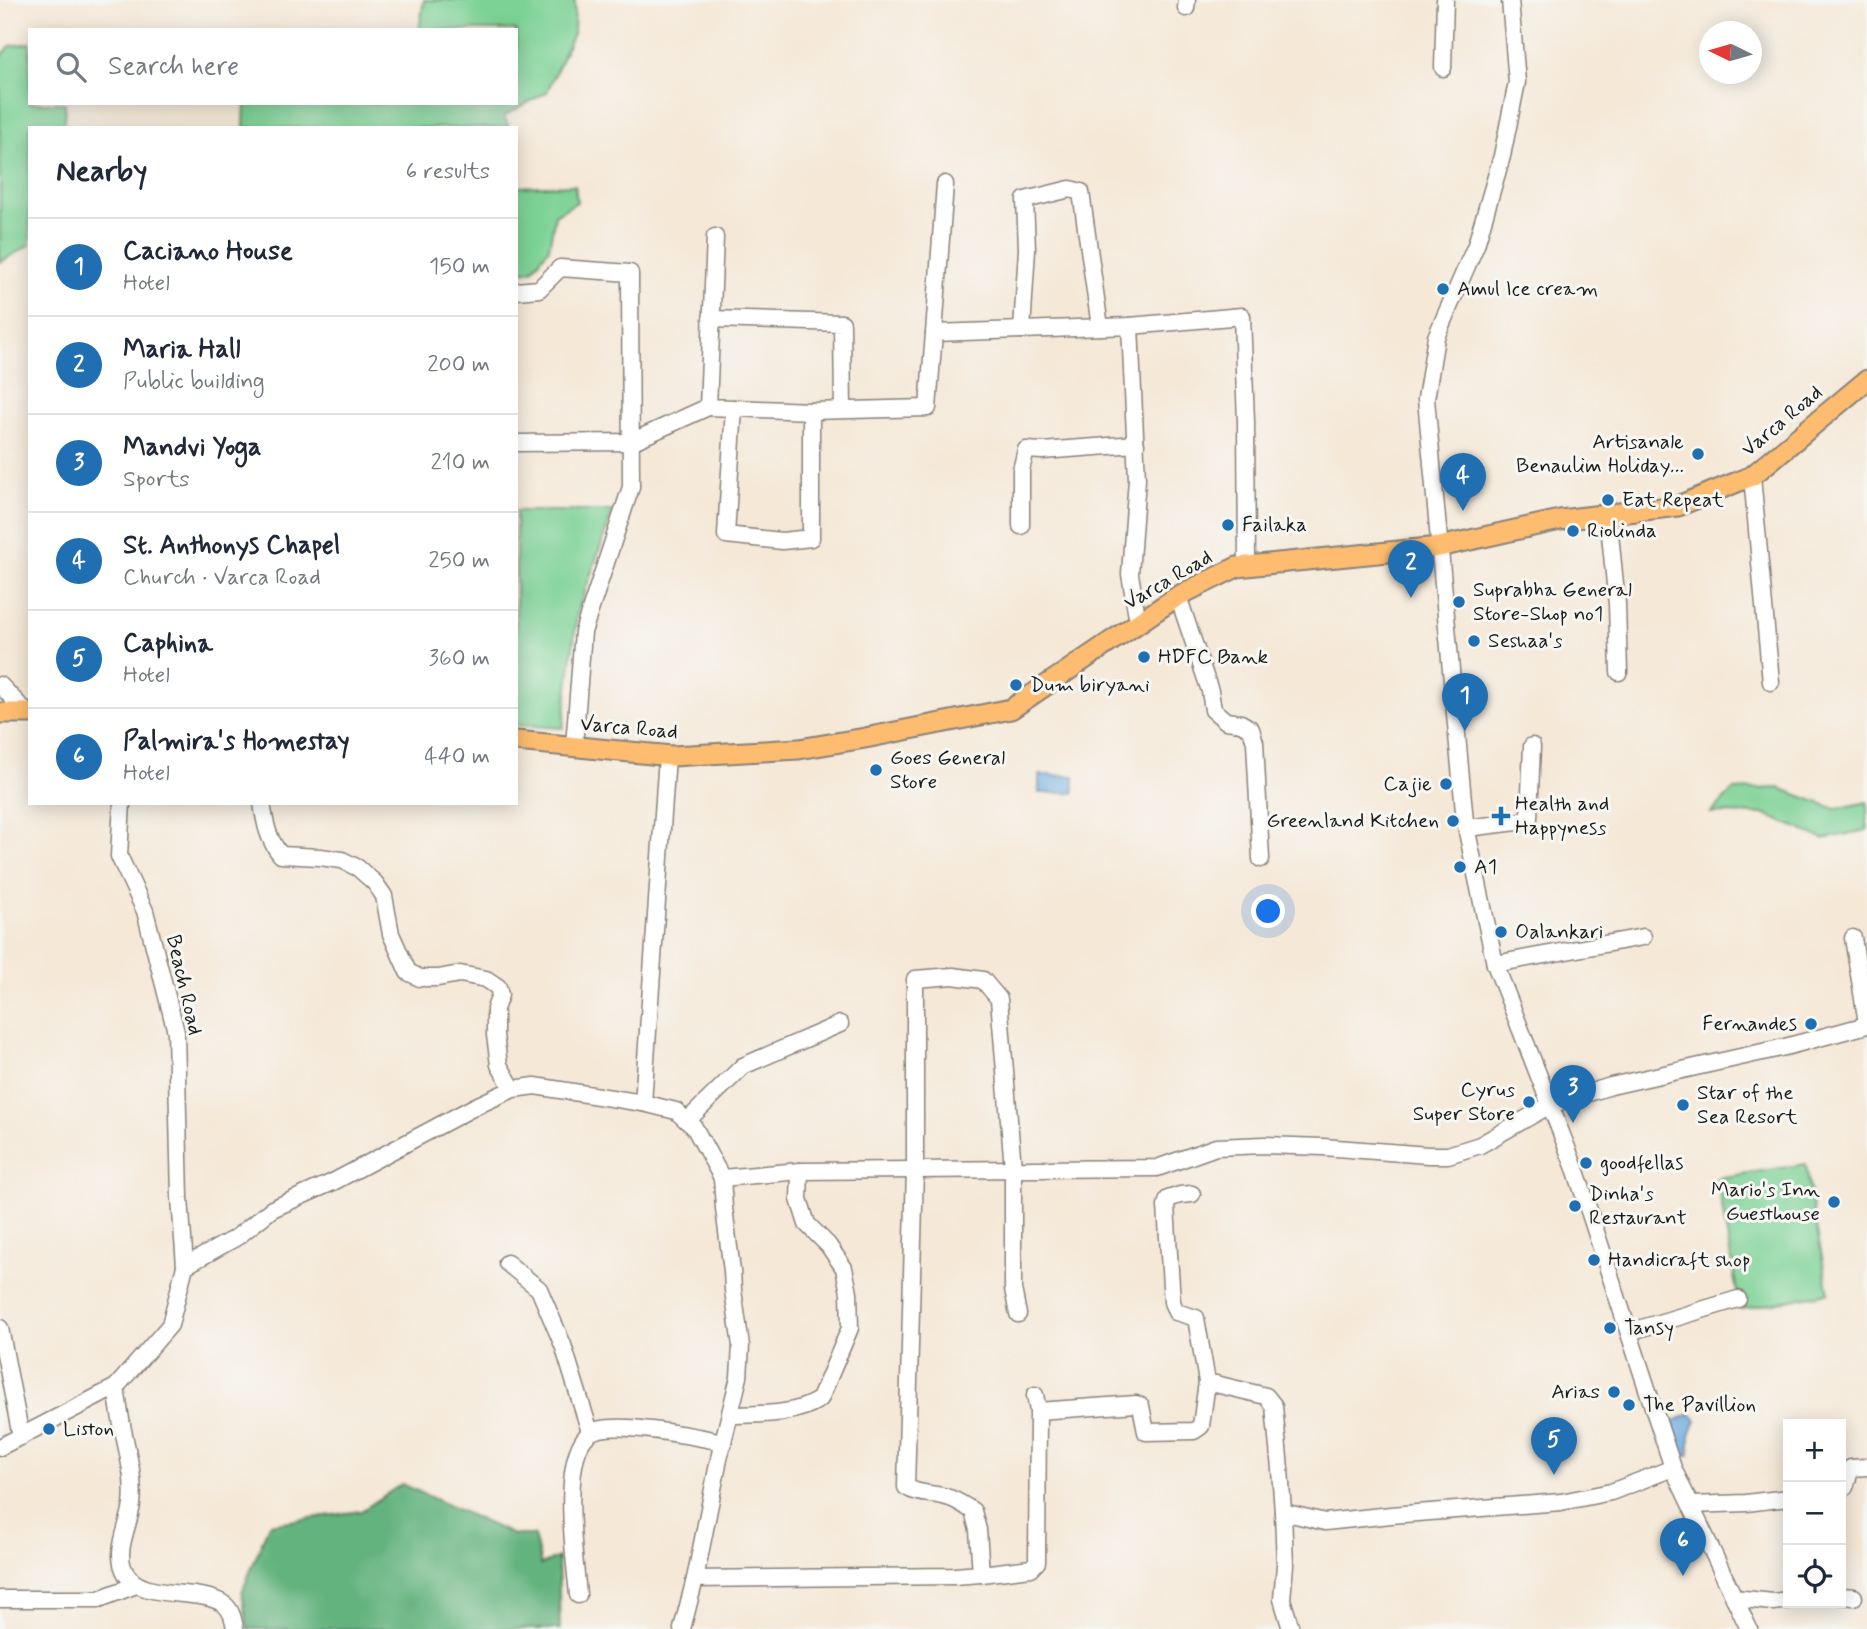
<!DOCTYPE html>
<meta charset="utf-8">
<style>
body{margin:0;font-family:Mynerve,sans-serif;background:#f2f2f3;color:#1f2937}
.controls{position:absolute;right:21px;bottom:21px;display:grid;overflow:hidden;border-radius:0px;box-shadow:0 4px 18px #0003}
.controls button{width:63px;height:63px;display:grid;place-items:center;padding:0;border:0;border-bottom:2px solid #e0e1e3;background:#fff;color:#1f2937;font:35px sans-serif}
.compass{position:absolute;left:1699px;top:21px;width:63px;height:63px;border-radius:50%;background:#fff;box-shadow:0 4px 18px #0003;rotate:275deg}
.you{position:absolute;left:1269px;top:912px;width:24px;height:24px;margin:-18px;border:5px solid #fff;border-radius:50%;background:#1a73e8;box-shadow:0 0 0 10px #1a73e833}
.badge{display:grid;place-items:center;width:46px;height:46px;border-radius:50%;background:#1f6fb2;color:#fff;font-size:23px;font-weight:700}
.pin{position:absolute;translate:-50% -58px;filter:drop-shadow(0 2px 4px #0008)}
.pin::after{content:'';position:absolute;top:37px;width:24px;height:21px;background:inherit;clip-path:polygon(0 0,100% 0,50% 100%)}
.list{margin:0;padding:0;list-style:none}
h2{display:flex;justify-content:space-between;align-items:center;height:91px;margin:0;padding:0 28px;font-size:30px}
h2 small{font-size:23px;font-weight:400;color:#747a83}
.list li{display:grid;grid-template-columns:46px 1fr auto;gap:21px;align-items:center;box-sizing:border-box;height:98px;padding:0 28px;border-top:2px solid #e0e1e3}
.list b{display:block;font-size:26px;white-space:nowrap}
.list p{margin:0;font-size:23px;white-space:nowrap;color:#747a83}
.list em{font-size:23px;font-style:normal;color:#747a83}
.icon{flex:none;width:38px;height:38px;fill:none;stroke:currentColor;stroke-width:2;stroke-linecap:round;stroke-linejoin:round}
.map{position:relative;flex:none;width:1867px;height:1629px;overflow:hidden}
.search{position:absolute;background:#fff;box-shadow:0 4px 18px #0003;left:28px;top:28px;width:490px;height:77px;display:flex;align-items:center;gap:18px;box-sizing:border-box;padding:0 24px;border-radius:0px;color:#747a83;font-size:26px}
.panel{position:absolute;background:#fff;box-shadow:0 4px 18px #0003;left:28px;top:126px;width:490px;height:679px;border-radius:0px}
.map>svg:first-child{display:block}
.green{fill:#7bd194;stroke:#4c7658;stroke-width:2}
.forest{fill:#64b37e;stroke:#40684d;stroke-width:2}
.water{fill:#6baade;stroke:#44637d;stroke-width:2}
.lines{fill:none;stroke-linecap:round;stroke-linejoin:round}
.minor-casing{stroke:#88827a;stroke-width:19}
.major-casing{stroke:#88827a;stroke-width:23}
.minor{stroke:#fff;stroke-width:16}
.major{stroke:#febc70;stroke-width:19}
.poi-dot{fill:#1f6fb2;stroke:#f6f6f2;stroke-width:2.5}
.labels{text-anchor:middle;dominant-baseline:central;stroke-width:6;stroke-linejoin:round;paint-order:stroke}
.poi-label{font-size:21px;fill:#1c1c1c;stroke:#f6f6f2;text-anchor:start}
.street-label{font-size:21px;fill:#1c1c1c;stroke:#f6f6f2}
</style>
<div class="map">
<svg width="1867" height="1629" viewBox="0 0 1867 1629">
<rect width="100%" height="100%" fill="#f6f6f2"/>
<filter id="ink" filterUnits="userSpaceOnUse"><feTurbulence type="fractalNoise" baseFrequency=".0143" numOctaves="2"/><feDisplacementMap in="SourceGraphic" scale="14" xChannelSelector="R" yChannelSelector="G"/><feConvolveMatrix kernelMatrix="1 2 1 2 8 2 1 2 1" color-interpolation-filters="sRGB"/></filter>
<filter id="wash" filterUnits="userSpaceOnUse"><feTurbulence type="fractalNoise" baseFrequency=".00686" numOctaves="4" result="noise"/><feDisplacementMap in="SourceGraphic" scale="28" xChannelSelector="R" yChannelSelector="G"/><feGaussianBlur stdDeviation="1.57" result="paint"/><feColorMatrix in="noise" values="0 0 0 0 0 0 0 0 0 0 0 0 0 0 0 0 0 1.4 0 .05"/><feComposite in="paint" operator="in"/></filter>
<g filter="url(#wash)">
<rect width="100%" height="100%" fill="#f5e8d7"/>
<g class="green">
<polygon points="424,0 575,0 574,31 547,92 504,116 509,128 244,128 245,103 516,103 516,30 419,30"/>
<polygon points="30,43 30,103 65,103 65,128 30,128 30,245 0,262 0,58 10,46"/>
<polygon points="575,185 577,202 555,215 549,248 532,270 516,273 516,187"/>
<polygon points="516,511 613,511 577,614 563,728 516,725"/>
<polygon points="1779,788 1836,809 1867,802 1867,830 1824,839 1763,814 1711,813 1733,790"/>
<polygon points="1806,1164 1814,1216 1829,1293 1742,1309 1738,1299 1717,1178"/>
</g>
<polygon class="forest" points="402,1484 513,1535 534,1535 541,1565 558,1557 560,1629 248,1629 242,1592 269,1524 361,1511"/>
<g class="water">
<polygon points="1039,775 1074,776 1074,793 1039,793"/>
<polygon points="1690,1414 1696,1420 1690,1436 1690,1455 1679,1454 1667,1430 1670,1423"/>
</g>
</g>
<g filter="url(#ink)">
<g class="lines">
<defs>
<g id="minor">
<polyline points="1510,0 1517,82 1502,156 1476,245 1436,337 1426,399 1465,822 1495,964 1576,1171 1673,1468 1749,1629"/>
<polyline points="1186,8 1187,0"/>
<polyline points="1443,68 1445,0"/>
<polyline points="715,237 708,407 811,411 811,538 782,541 726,535 734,408"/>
<polyline points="516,291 539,289 560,268 630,273 631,487 583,632 574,746"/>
<polyline points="711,319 842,323 843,410"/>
<polyline points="1130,326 1242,316 1246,422 1247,566"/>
<polyline points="1022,330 1130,326 1137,479 1130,574 1138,623"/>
<polyline points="934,333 945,184"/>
<polyline points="811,411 928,408 934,333 1022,330 1027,249 1025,200 1070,189 1081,192 1100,327"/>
<polyline points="516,443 631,442 708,407"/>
<polyline points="1752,476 1771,682"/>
<polyline points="1608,514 1617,604 1619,672"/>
<polyline points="1021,526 1021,470 1026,450 1042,451 1136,444"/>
<polyline points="1178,596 1210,691 1213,710 1226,721 1241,723 1251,729 1255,742 1261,859"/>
<polyline points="0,685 27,713"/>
<path d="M262,803C265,823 268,840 281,855L320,857L342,860L358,868L375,883L384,896L391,934L408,972L420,978H438L460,974L486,979L498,987L500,995L495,1009V1035L499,1065L513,1089"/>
<polyline points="1467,828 1517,822 1529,818 1532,746"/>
<polyline points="1853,938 1867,1023"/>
<polyline points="1495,964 1643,937"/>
<polyline points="643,1103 667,756"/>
<polyline points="687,1121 743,1066 840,1024"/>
<polyline points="1192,1194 1180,1195 1168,1199 1166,1206 1172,1302 1176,1312 1196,1318 1207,1382 1266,1396 1274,1406 1280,1469 1283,1512 1325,1522 1391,1515 1561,1502 1611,1492 1673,1468"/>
<polyline points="507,1263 539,1289 563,1345 590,1432"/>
<polyline points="185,1266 237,1237 272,1209 333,1182 476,1106 513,1089 535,1086 643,1103 676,1111 694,1127 722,1178 800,1171 1157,1168 1216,1147 1264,1145 1323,1147 1428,1155 1448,1155 1480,1145 1550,1105 1611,1086 1785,1047 1867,1025"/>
<polyline points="0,1328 21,1437"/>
<polyline points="1629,1332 1738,1299"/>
<path d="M116,1387C118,1401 120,1416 123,1430C128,1455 135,1479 132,1504C129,1527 114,1551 125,1572C141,1603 200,1586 225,1605C231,1610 234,1621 235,1629"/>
<polyline points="1038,1411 1136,1404 1141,1406 1146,1432 1194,1431 1201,1426 1207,1382"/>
<path d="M730,1415C759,1414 795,1416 820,1399L850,1328L849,1293L844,1268L828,1245L807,1224L799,1199L800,1171"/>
<polyline points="0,1447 116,1387 170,1325 185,1266 180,1198 176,1032 145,911 119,856 122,803"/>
<polyline points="1841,1488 1845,1487 1851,1468 1867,1467"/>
<polyline points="1691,1505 1746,1503 1788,1498"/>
<polyline points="1283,1512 1285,1565 1282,1599 1291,1629"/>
<polyline points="981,1574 1031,1568 1037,1562 1038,1411 1035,1395"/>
<path d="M695,1579L954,1576L981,1574L978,1530L973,1511C965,1506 956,1499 946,1497C933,1493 918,1495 906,1487L915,1169V979L953,976L983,980L999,999L1013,1168V1289L1018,1314"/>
<path d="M578,1595C575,1560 559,1455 590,1433C609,1419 698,1437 723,1442"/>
<polyline points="1841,1596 1854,1597"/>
<polyline points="1734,1598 1773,1602 1788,1600"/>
<polyline points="0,1599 99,1599 136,1585"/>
<polyline points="682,1629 695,1579 720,1454 739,1377 741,1346 733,1290 732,1271 724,1208 722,1178"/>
</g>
<g id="major">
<polyline points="0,713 30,713"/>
<polyline points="516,741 672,756 799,749 865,738 1011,709 1178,596 1237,567 1439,547 1560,520 1678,506 1752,476 1867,380"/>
</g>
</defs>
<use href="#minor" class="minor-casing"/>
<use href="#major" class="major-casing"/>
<use href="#minor" class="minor"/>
<use href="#major" class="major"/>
</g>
</g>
<g class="poi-dot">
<circle cx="1443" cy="289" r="7"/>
<circle cx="1698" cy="454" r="7"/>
<circle cx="1608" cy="500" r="7"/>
<circle cx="1228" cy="525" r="7"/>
<circle cx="1573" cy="531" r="7"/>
<circle cx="1459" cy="602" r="7"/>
<circle cx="1474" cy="641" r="7"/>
<circle cx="1144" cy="657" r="7"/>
<circle cx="1016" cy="685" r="7"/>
<circle cx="876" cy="770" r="7"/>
<circle cx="1446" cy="784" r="7"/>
<path d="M1497.5 805.5h7v7h7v7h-7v7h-7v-7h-7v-7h7z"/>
<circle cx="1453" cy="821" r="7"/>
<circle cx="1460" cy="867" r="7"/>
<circle cx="1501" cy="932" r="7"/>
<circle cx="1811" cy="1024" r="7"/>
<circle cx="1529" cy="1102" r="7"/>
<circle cx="1683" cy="1105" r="7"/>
<circle cx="1586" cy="1163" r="7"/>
<circle cx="1834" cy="1202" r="7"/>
<circle cx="1575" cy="1206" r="7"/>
<circle cx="1594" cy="1260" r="7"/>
<circle cx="1610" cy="1328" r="7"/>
<circle cx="1614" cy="1392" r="7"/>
<circle cx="1629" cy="1405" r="7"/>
<circle cx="49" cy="1429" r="7"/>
</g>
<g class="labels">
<g class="poi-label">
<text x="1457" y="289">Amul Ice cream</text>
<text x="1684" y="442" text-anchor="end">Artisanale<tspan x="1684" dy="24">Benaulim Holiday…</tspan></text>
<text x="1622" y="500">Eat Repeat</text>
<text x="1242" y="525">Failaka</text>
<text x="1587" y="531">Riolinda</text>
<text x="1473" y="590">Suprabha General<tspan x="1473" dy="24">Store-Shop no1</tspan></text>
<text x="1488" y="641">Seshaa's</text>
<text x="1158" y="657">HDFC Bank</text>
<text x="1030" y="685">Dum biryani</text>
<text x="890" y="758">Goes General<tspan x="890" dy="24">Store</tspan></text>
<text x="1432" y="784" text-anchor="end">Cajie</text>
<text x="1515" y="804">Health and<tspan x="1515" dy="24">Happyness</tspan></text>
<text x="1439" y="821" text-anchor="end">Greenland Kitchen</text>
<text x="1474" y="867">A1</text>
<text x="1515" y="932">Oalankari</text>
<text x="1797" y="1024" text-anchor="end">Fernandes</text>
<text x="1515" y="1090" text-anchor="end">Cyrus<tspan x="1515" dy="24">Super Store</tspan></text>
<text x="1697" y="1093">Star of the<tspan x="1697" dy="24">Sea Resort</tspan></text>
<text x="1600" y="1163">goodfellas</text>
<text x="1820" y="1190" text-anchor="end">Mario's Inn<tspan x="1820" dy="24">Guesthouse</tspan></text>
<text x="1589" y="1194">Dinha's<tspan x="1589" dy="24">Restaurant</tspan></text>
<text x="1608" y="1260">Handicraft shop</text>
<text x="1624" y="1328">Tansy</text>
<text x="1600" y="1392" text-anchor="end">Arias</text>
<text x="1643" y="1405">The Pavillion</text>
<text x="63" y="1429">Liston</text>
</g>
<g class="street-label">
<text transform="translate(1782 421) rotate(-40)">Varca Road</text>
<text transform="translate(1168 580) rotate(-30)">Varca Road</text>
<text transform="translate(629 728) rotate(5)">Varca Road</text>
<text transform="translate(184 985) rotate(77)">Beach Road</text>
</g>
</g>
</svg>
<div class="controls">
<button>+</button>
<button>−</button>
<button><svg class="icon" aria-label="locate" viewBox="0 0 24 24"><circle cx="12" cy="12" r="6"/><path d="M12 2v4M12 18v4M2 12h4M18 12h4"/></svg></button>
</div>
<svg class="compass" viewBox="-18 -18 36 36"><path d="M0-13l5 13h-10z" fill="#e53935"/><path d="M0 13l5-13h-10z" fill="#747a83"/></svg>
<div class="you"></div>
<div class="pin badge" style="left:1465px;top:731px">1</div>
<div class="pin badge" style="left:1411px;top:598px">2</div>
<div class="pin badge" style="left:1573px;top:1123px">3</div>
<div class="pin badge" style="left:1463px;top:511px">4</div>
<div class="pin badge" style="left:1554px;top:1475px">5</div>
<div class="pin badge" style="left:1683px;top:1576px">6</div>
<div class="search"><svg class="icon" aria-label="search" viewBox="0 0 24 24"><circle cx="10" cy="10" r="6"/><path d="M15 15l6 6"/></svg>Search here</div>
<section class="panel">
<h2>Nearby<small>6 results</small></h2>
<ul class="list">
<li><span class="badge">1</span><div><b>Caciano House</b><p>Hotel</p></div><em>150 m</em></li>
<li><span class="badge">2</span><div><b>Maria Hall</b><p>Public building</p></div><em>200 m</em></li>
<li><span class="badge">3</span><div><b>Mandvi Yoga</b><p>Sports</p></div><em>210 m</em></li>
<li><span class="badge">4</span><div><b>St. Anthonys Chapel</b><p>Church · Varca Road</p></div><em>250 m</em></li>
<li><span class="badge">5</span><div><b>Caphina</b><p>Hotel</p></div><em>360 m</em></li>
<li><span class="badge">6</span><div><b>Palmira's Homestay</b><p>Hotel</p></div><em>440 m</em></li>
</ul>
</section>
</div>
